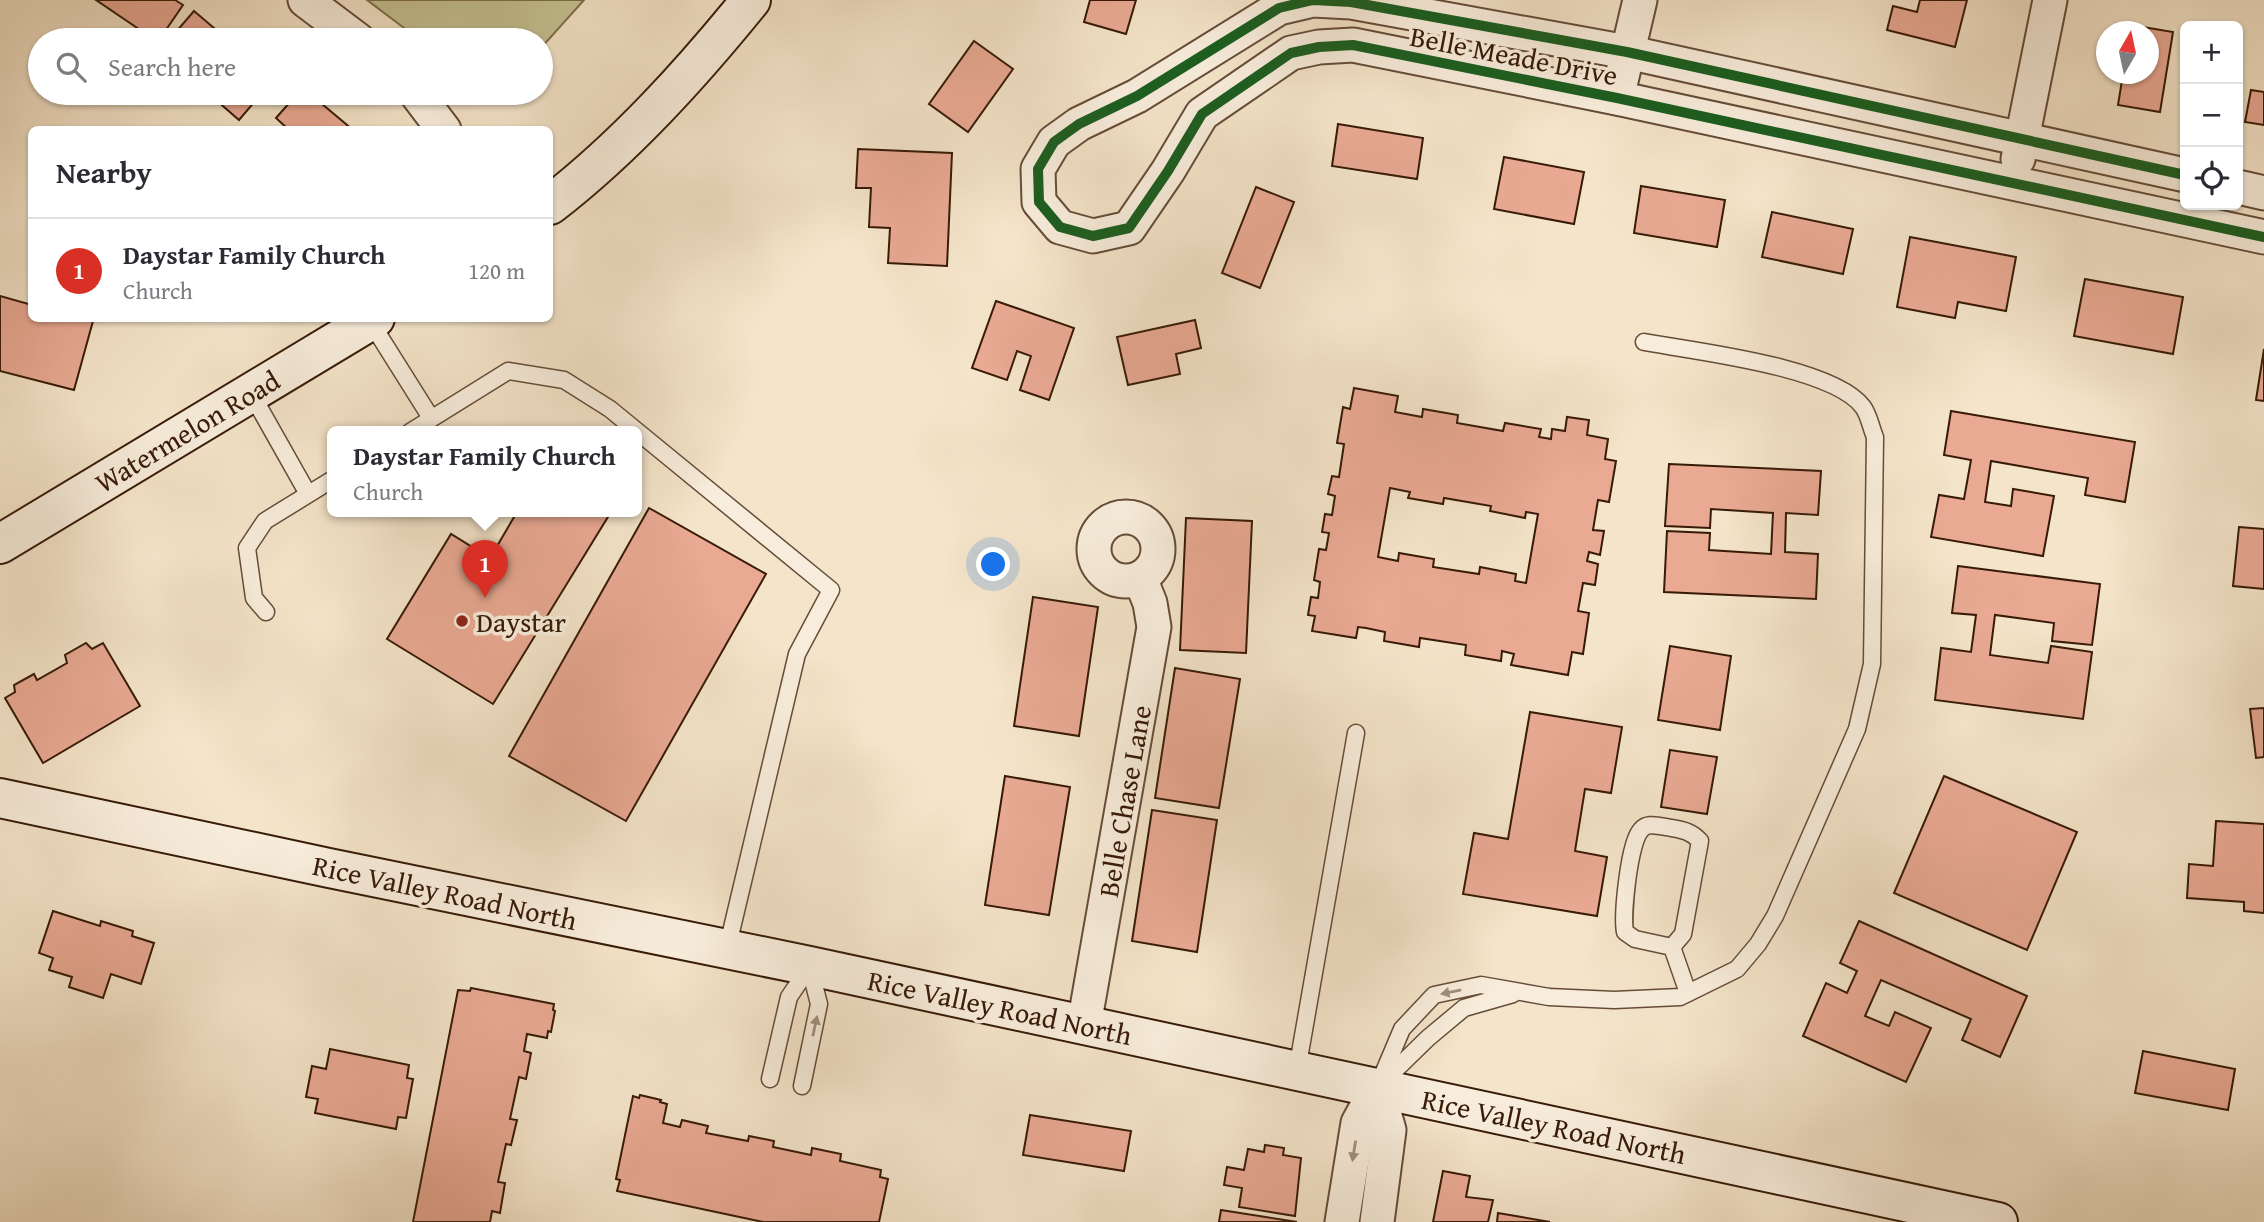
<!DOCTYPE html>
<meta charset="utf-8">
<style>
body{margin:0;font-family:"Gentium Book Plus",serif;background:#f2f2f3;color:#2b2b33}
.controls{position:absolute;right:21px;top:21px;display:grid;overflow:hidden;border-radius:10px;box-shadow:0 2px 5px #0004}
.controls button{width:63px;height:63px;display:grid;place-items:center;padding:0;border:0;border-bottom:2px solid #e1e1e2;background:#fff;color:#2b2b33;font:35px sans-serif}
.compass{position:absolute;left:2096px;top:21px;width:63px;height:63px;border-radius:50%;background:#fff;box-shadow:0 2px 5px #0004;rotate:9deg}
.you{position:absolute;left:994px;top:565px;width:24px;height:24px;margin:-18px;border:5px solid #fff;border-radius:50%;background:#1a73e8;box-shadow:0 0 0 10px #1a73e833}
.badge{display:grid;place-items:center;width:46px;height:46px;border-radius:50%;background:#d93025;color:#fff;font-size:23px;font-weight:700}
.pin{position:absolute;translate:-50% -58px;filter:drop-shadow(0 2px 4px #0008)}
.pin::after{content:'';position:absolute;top:37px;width:24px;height:21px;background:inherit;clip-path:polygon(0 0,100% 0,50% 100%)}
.popup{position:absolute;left:327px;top:426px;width:315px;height:91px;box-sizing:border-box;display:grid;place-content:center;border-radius:10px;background:#fff;filter:drop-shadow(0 2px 5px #0005);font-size:23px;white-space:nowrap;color:#7c7c81}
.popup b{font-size:26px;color:#2b2b33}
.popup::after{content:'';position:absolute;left:50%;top:100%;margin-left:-14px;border:14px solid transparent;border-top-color:#fff}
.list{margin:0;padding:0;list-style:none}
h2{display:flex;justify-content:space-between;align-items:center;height:91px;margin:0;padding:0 28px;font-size:30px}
h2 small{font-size:23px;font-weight:400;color:#7c7c81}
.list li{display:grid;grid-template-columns:46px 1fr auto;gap:21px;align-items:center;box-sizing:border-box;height:105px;padding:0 28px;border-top:2px solid #e1e1e2}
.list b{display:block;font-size:26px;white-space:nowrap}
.list p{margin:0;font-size:23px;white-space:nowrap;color:#7c7c81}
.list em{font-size:23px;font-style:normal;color:#7c7c81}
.icon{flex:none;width:38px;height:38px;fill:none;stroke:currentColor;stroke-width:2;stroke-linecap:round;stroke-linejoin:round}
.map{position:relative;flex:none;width:2264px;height:1222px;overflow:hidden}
.search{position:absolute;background:#fff;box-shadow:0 2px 5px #0004;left:28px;top:28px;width:525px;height:77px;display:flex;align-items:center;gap:18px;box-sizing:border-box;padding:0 24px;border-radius:38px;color:#7c7c81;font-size:26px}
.panel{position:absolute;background:#fff;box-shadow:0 2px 5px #0004;left:28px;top:126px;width:525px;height:196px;border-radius:10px}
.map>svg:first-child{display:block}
.green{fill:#c4c191;stroke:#7e6e4c;stroke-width:2}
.building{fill:#e9a993;stroke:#371a07;stroke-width:2;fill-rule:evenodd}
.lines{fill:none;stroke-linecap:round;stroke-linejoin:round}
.lane-casing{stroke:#664c38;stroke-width:19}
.street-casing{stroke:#664c38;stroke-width:37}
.secondary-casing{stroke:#371a07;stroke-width:42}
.lane{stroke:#f8eddc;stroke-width:16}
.street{stroke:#f8eddc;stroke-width:33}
.secondary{stroke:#f8eddc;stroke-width:38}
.cycleway-casing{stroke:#f8eddc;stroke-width:15}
.cycleway{stroke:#1b5e20;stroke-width:10}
.oneway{fill:#a18e7c}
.poi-dot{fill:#8f2418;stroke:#f8eddc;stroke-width:2.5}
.labels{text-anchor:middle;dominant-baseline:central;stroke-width:7;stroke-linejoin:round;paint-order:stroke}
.street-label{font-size:28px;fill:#371a07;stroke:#f8eddc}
.poi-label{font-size:28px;fill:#371a07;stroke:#f8eddc;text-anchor:start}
</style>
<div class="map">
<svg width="2264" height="1222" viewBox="0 0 2264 1222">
<rect width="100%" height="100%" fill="#f4e4c9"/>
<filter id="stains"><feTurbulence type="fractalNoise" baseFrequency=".00286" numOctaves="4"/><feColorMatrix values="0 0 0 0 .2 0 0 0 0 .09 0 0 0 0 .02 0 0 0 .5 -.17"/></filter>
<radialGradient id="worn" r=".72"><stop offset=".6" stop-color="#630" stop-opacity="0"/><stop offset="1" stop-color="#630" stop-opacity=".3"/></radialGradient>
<polygon class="green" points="367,0 584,0 541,48 541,40 420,40"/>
<g class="building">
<polygon points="96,0 175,0 183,5 159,40 155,40"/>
<polygon points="1090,0 1136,0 1126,34 1084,22"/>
<polygon points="1920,0 1967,0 1955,47 1887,30 1893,6 1917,12"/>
<polygon points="194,11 228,40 169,40"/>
<polygon points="2131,25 2173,32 2160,112 2118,105 2123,74 2148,74 2148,32 2130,32"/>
<polygon points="974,41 1013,69 968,132 929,104"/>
<polygon points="2251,90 2264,92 2264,125 2245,122"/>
<polygon points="208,93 262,93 239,120"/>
<polygon points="298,93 309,93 353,130 289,130 276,118"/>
<polygon points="1338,124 1423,138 1417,179 1332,166"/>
<polygon points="858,149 952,153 947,266 888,263 890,228 869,227 871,188 856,188"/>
<polygon points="1504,157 1584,172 1574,224 1494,209"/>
<polygon points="1641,186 1725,200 1717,247 1634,233"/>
<polygon points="1256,187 1294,202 1260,288 1222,273"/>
<polygon points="1772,212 1853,229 1843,274 1762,257"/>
<polygon points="1910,237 2016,257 2006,311 1958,302 1955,318 1897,307"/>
<polygon points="2085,279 2183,297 2173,354 2074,336"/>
<polygon points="0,296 32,305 32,318 82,318 93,321 74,390 0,371"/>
<polygon points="996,301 1074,328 1049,400 1020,390 1031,356 1017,351 1007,380 972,368"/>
<polygon points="1195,320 1201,348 1176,354 1180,374 1128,385 1117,337"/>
<polygon points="2264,349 2264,401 2256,400"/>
<path d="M1354,388L1398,396L1395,412L1422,417L1423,409L1458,415L1457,423L1503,431L1505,423L1541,429L1539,437L1551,439L1552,429L1565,431L1567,417L1589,420L1587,435L1608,439L1605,459L1616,461L1609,502L1598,500L1593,530L1604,531L1600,555L1589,552L1587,561L1598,564L1595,585L1583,583L1578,611L1589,613L1583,654L1572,652L1568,675L1511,665L1514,654L1502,651L1501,661L1465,655L1466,645L1420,638L1419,647L1384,641L1385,632L1366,628L1358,627L1356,638L1312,631L1315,616L1308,615L1311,597L1318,598L1320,582L1314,580L1319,549L1326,550L1329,533L1322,532L1325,514L1332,515L1335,496L1328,494L1332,476L1339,477L1344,444L1337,443L1343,407L1350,409ZM1390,488L1410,492L1408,498L1443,504L1444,498L1491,506L1490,511L1525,518L1526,512L1538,514L1526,583L1515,581L1516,574L1480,567L1479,574L1433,567L1434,559L1399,553L1398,561L1378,557Z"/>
<polygon points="1951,411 2135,442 2125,502 2085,495 2088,478 1991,461 1985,502 2011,506 2013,489 2054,496 2043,556 1931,537 1939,495 1964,499 1971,460 1944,455"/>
<polygon points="1669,464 1821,471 1818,515 1786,513 1785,552 1818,554 1816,599 1664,592 1667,531 1710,533 1709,550 1771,554 1773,513 1711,509 1710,528 1665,526"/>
<polygon points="649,508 766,574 626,821 509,756"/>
<polygon points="517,512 611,512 493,704 387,639 451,534 490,558"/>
<polygon points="1186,518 1252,521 1246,653 1180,650"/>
<polygon points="2239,527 2264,529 2264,589 2233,586"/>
<polygon points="1958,566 2100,584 2092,645 2052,641 2054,623 1995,615 1990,655 2048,663 2051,646 2092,652 2083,719 1935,700 1941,648 1971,652 1976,615 1952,613"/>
<polygon points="1033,597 1098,607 1079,736 1014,726"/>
<polygon points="86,643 92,649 103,643 140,706 43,763 5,698 15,692 14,685 34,674 37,680 67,663 65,655"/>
<polygon points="1670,646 1731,656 1720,730 1658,720"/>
<polygon points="1175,668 1240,679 1219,808 1155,798"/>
<polygon points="2264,708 2264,757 2256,758 2250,709"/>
<polygon points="1530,712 1622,727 1611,793 1585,789 1575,851 1607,857 1597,916 1463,894 1474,833 1508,839"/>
<polygon points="1670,750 1717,757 1707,814 1661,807"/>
<polygon points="1005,776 1070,787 1049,915 985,905"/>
<polygon points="1944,776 2077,832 2027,950 1894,893"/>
<polygon points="1152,810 1217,820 1197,952 1132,941"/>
<polygon points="2216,821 2264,824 2264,913 2244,911 2244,902 2187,898 2189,864 2213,866"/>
<polygon points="53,911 100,926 101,921 133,931 132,936 154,943 141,984 111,974 103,998 69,987 72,977 49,970 53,958 39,953"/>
<polygon points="1859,921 2027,996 2000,1057 1962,1040 1971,1019 1881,980 1865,1016 1889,1026 1895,1012 1931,1028 1906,1082 1803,1036 1826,983 1847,993 1857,971 1840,963"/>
<polygon points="471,988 554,1004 553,1010 555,1011 551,1032 548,1031 547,1038 527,1034 524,1051 531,1053 526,1079 519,1077 510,1119 517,1120 511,1145 506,1144 498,1182 505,1183 500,1213 492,1211 490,1222 413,1222 458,990 470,991"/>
<polygon points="330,1049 409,1065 407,1078 413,1079 406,1118 398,1117 396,1129 315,1113 318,1099 306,1097 312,1066 326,1069"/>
<polygon points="2143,1051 2235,1069 2228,1110 2135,1093"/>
<polygon points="640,1095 661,1100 660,1102 667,1104 663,1123 680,1127 682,1120 708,1126 706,1133 748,1141 749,1136 774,1141 773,1147 811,1155 812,1148 841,1154 840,1161 881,1170 880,1177 888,1179 879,1222 763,1222 617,1191 620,1180 616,1179 633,1096 639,1098"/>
<polygon points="1030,1115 1131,1131 1124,1171 1023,1155"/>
<polygon points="1265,1145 1284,1148 1283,1155 1301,1158 1295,1216 1239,1207 1242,1188 1224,1185 1227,1167 1244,1170 1248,1149 1264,1152"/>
<polygon points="1443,1171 1470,1176 1466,1197 1493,1200 1488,1222 1433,1222"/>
<polygon points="1221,1210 1297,1222 1219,1222"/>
<polygon points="1498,1213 1550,1222 1497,1222"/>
</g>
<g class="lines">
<defs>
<g id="lane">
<polyline points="370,321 431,418"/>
<polyline points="251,393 308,494"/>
<polyline points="410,432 508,371 564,380 610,409 831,590 797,654 727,949"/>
<polyline points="266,612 254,598 247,548 265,521 333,479"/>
<path d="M1672,947L1683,934L1700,841C1690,830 1681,830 1666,827C1657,826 1647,822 1641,830C1629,842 1622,915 1625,932L1635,939L1672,947L1688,993"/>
<polyline points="1297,1070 1356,733"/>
<polyline points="770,1079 789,997 810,966"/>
<polyline points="1384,1081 1428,1038 1464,1008 1513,994"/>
<polyline points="802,1086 819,1004 810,969"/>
<path d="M1377,1088L1402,1029L1434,995L1481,985L1549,997L1614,1000L1680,997L1737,969L1758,944L1775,916L1857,729L1872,664L1875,437C1871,428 1869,415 1863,407C1834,367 1694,351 1644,342"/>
</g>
<g id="street">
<polyline points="305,0 358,40"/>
<polyline points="416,93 444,130"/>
<polyline points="1617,98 1640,0"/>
<polyline points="2018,159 2050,0"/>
<polyline points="2185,175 1627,52 1351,2 1313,0 1279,8 1137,96 1079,124 1054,142 1038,169 1039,202 1060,227 1093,236 1129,228 1168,171 1202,114 1291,53 1319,47 1353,45 1617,98 2264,237"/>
<polyline points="2238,187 2264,193"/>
<circle cx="1126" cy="549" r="32"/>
<polyline points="1084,1025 1154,627 1150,603 1140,578"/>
<polyline points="1342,1222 1358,1123 1377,1088"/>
<polyline points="1377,1222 1389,1130 1377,1088"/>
</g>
<g id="secondary">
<path d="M550,205C625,147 691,74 751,0"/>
<polyline points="0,544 375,318"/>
<polyline points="0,798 329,868 810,966 1998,1222"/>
</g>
</defs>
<use href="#lane" class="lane-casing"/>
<use href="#street" class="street-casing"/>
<use href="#secondary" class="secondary-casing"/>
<use href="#lane" class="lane"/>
<use href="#street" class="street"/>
<use href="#secondary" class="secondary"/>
<defs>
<polyline id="cycleway" points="2185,175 1627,52 1351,2 1313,0 1279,8 1137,96 1079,124 1054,142 1038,169 1039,202 1060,227 1093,236 1129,228 1168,171 1202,114 1291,53 1319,47 1353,45 1617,98 2264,237"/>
</defs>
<use href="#cycleway" class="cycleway-casing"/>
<use href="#cycleway" class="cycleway"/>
</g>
<defs><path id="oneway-solid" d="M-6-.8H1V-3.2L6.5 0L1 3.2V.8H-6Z" transform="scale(1.75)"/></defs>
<g class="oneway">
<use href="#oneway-solid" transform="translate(1451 992) rotate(168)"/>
<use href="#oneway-solid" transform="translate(815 1026) rotate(-78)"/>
<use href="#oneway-solid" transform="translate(1354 1151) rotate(99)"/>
</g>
<circle class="poi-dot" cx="462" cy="621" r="7"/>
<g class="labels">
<g class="street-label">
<text transform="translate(1514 55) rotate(11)">Belle Meade Drive</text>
<text transform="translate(187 431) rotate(-31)">Watermelon Road</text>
<text transform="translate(1124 801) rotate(-80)">Belle Chase Lane</text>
<text transform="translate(445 892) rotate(12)">Rice Valley Road North</text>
<text transform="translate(1000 1007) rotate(12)">Rice Valley Road North</text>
<text transform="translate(1554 1126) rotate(12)">Rice Valley Road North</text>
</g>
<g class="poi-label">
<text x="476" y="621">Daystar</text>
</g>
</g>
<rect width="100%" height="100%" filter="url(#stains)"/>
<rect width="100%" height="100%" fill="url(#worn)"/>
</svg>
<div class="controls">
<button>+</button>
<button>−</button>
<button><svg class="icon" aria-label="locate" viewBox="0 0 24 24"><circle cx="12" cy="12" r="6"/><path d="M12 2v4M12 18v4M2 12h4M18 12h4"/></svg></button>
</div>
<svg class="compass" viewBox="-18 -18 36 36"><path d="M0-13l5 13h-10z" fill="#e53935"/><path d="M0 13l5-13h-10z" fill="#7c7c81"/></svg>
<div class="you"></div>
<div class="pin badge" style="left:485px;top:598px">1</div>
<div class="popup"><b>Daystar Family Church</b>Church</div>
<div class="search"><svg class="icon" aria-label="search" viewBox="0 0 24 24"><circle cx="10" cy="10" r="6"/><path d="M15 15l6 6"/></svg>Search here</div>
<section class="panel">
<h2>Nearby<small></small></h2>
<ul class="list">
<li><span class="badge">1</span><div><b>Daystar Family Church</b><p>Church</p></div><em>120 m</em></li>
</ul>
</section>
</div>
